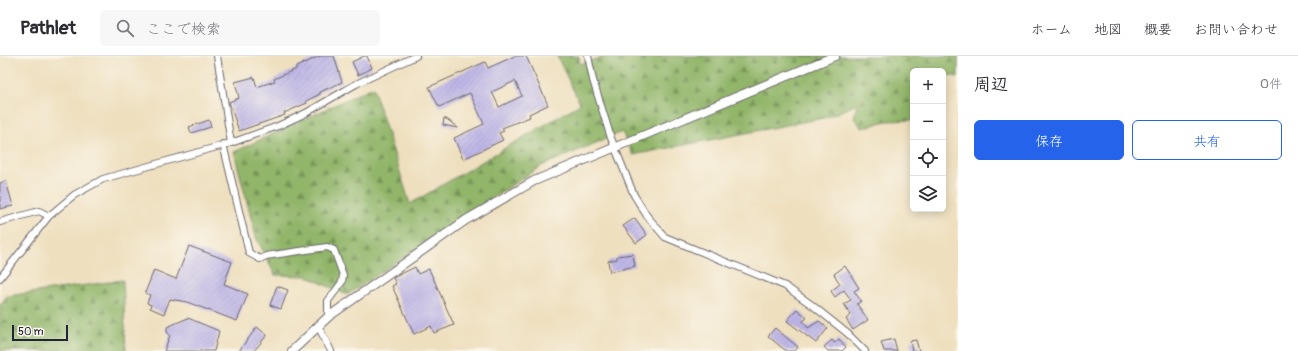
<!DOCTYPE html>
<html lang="ja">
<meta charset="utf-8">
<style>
body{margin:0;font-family:Pangolin,"Klee One",sans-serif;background:#f7f7f7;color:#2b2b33}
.controls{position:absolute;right:12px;top:12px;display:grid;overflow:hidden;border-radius:6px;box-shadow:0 2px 10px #0003}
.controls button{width:36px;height:36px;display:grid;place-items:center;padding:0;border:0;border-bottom:1px solid #e1e1e2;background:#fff;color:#2b2b33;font:20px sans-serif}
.scale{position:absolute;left:12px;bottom:10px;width:56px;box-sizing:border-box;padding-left:4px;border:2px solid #22223b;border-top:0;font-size:11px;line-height:14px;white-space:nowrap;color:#22223b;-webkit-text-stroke:3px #fbf7ec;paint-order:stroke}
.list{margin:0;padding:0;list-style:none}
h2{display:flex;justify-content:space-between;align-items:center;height:52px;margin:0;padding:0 16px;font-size:17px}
h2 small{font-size:13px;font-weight:400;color:#7c7c81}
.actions{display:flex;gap:8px;padding:12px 16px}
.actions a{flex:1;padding:9px 0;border:1px solid #2563eb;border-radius:6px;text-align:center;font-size:14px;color:#2563eb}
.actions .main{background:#2563eb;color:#fff}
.icon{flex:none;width:22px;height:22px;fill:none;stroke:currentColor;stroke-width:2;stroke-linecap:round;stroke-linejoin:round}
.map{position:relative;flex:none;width:958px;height:295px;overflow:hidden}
header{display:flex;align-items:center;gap:24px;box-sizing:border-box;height:56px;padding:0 20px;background:#fff;border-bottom:1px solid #e1e1e2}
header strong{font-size:19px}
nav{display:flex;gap:22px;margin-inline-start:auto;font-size:14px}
.search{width:280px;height:36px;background:#f7f7f7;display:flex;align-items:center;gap:10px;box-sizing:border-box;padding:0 14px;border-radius:6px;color:#7c7c81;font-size:15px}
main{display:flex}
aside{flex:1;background:#fff}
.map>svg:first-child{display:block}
.forest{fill:url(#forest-firs);stroke:#5a6c52}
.building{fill:url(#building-hatch);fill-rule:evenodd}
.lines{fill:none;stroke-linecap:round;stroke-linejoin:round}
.street-casing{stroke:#696469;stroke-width:8}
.secondary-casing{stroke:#696469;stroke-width:10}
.street{stroke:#fff;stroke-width:6}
.secondary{stroke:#fff;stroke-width:8}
</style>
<header>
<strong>Pathlet</strong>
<div class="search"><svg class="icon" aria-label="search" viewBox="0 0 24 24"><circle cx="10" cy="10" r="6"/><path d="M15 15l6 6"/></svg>ここで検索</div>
<nav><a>ホーム</a><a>地図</a><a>概要</a><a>お問い合わせ</a></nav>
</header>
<main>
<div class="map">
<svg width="958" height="295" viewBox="0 0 958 295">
<defs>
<pattern id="forest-firs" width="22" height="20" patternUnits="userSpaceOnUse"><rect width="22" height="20" fill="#91b569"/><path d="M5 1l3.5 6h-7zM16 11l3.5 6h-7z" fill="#769358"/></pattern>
<pattern id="building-hatch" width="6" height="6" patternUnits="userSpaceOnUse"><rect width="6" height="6" fill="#bdb5e6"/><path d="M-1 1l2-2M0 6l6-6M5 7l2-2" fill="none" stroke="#a29bc6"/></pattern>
</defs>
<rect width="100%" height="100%" fill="#fbf7ec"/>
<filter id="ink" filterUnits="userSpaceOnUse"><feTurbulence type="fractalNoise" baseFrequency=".025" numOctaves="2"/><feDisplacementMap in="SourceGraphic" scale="8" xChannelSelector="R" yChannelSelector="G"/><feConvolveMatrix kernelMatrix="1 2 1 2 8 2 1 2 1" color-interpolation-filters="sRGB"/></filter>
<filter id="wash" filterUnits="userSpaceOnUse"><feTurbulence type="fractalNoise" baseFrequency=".012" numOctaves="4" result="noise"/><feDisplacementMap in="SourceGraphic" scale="16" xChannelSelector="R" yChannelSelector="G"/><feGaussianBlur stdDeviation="0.9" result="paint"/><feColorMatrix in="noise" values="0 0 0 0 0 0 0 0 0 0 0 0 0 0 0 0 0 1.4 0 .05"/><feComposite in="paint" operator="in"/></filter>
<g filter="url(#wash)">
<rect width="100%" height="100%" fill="#eedfbe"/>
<g class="forest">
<polygon points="557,0 579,0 580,8 606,0 958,0 958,21 949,19 943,22 943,15 913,15 913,64 886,65 862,72 854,62 857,48 828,61 633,99 622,76 541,110 347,239 306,220 275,219 256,181 234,96 373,31 410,148 580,48"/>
<polygon points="123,224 126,295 0,295 0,249 7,240"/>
</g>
<g id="blocks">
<g class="building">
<polygon points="320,0 334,0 342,26 320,36 320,38 306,45 307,47 284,57 285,59 239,75 229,46 239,42 235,26 254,21 257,31 275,25 274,23 296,13 296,11"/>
<polygon points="364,0 367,0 372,12 358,19 352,6"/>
<path d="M515,0H526L548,49L529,58L530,61L502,72L504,75L499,77L503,84L463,103L454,82L484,68L470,37L439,51L429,31L485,6L488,12ZM515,25L522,40L499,51L492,36Z"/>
<polygon points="444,62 448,64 458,72 443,69"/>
<polygon points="209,64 211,71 191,77 189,71"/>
<polygon points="6,125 13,150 0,153 0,127"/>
<polygon points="635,162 647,179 636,187 623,170"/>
<polygon points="189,190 232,206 224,228 248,238 237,265 187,246 170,243 164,258 150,252 151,249 147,247 150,239 145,237 154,214 176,223"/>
<polygon points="633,198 635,210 610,216 608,205 617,203 617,200"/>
<polygon points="845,210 859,232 854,235 861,245 857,248 868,264 853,274 846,263 851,259 844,248 851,244 844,234 835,241 831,235 840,228 834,218"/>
<polygon points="415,211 418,218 429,213 454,269 434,277 431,270 414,278 392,230 396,228 393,222"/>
<polygon points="277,230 288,234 281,253 270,249"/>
<polygon points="797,253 807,262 803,265 808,272 819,265 828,272 816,287 787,265"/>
<polygon points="188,262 219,275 214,295 164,295 170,279 167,276 167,271"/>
<polygon points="257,271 267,279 254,295 239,295"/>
<polygon points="775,272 798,291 795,295 786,295 768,280"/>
<polygon points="839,283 846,291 842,295 828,295 824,291 832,284 835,287"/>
<polygon points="894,283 897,295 884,295 881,286"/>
<polygon points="916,284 919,295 912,295 910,285"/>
</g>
</g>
</g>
<g filter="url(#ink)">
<use href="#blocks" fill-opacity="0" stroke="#696469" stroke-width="1"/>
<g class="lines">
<defs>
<g id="street">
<polyline points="217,0 231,87"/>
<polyline points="588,0 593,24 611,82 634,139 647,160 665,181 785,230 812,249 847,277 865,295"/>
<polyline points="223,88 249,197 260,203 266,200 327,191 334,194 343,219 342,226 328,245 328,261"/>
<polyline points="0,166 39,155 49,160 74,139 103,123 231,87 278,70 306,57 356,28 416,0"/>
<polyline points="0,222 49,160"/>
<polyline points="318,270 331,295"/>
</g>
<polyline id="secondary" points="292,295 328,261 466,164 534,125 835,0"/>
</defs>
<use href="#street" class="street-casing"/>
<use href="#secondary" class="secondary-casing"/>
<use href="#street" class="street"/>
<use href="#secondary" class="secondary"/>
</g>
</g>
</svg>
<div class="controls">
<button>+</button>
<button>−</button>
<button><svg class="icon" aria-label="locate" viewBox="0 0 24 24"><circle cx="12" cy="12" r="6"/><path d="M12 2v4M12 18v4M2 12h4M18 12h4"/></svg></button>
<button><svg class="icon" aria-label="layers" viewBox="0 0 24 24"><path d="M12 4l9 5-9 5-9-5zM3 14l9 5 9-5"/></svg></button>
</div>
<div class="scale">50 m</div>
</div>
<aside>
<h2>周辺<small>0件</small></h2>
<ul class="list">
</ul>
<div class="actions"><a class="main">保存</a><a>共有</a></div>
</aside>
</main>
